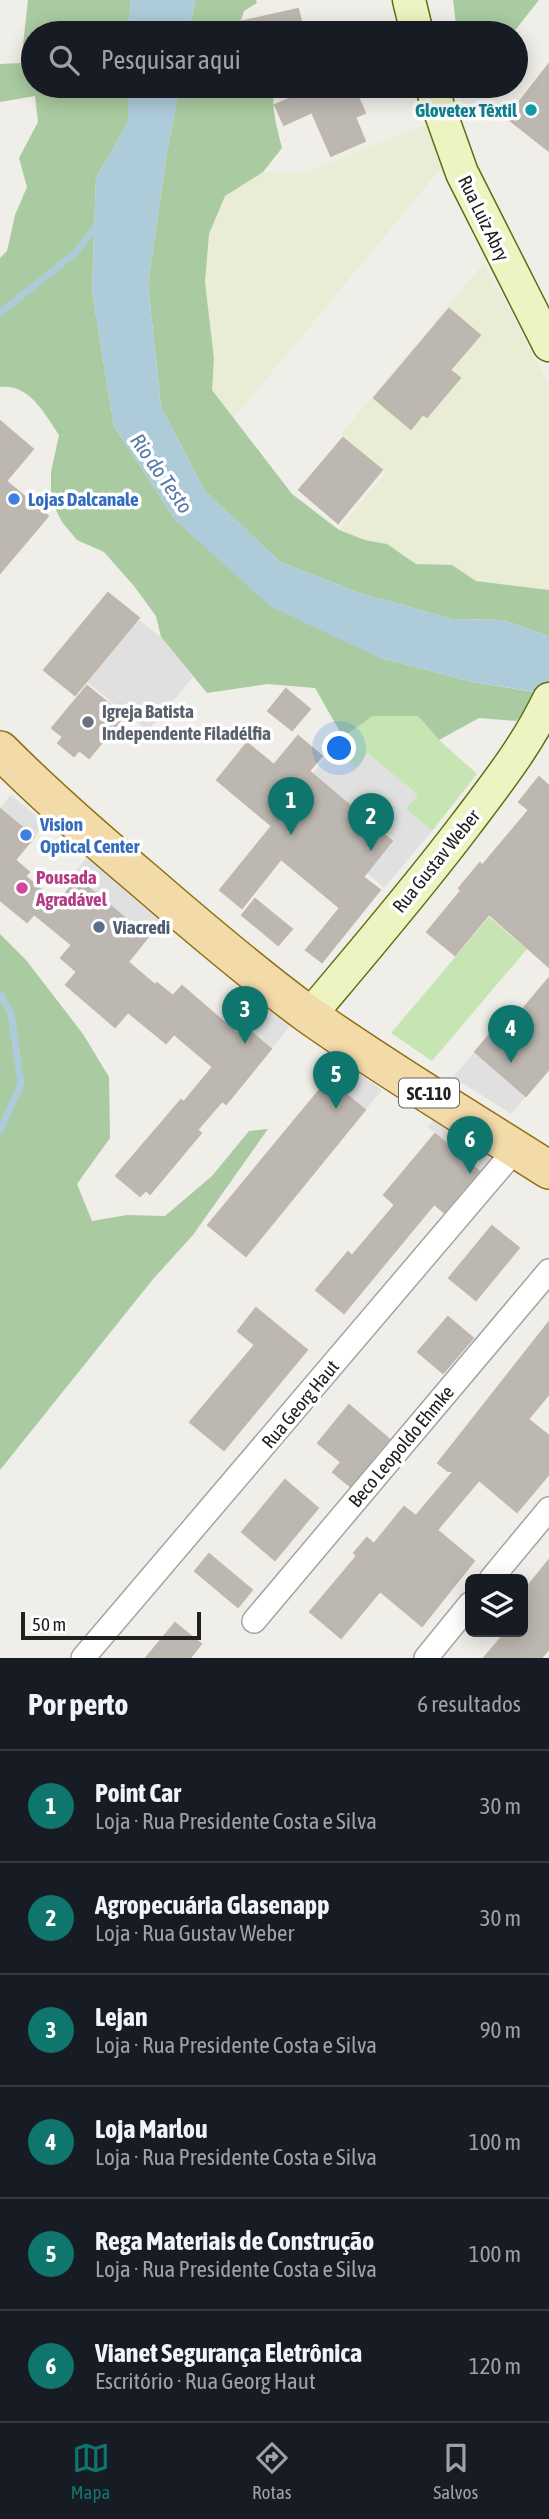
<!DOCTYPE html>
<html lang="pt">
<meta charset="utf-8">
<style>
body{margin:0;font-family:"Asap Condensed",sans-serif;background:#242831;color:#f1f3f6}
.controls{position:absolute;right:21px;bottom:21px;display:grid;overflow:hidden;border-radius:10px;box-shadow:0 4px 18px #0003}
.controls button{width:63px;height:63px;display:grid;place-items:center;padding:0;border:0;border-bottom:2px solid #363941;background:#171b24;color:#f1f3f6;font:35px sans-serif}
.scale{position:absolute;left:21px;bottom:18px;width:180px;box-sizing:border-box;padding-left:7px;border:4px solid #202020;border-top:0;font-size:19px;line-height:24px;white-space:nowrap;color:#202020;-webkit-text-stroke:5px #fff;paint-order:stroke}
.you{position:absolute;left:340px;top:749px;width:24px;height:24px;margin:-18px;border:5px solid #fff;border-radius:50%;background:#1a73e8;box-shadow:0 0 0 10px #1a73e833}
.badge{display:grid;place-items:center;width:46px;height:46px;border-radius:50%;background:#0f766e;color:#fff;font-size:23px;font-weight:700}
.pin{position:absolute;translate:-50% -58px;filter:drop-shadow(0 2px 4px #0008)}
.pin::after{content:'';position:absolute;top:37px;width:24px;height:21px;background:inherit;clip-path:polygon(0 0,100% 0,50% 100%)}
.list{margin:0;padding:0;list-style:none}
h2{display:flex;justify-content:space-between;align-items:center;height:91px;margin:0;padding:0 28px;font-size:30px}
h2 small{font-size:23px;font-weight:400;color:#9ea1a6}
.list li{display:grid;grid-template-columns:46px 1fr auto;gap:21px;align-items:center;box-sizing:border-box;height:112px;padding:0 28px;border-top:2px solid #363941}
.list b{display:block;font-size:26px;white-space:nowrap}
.list p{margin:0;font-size:23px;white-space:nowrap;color:#9ea1a6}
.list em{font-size:23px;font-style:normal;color:#9ea1a6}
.icon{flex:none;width:38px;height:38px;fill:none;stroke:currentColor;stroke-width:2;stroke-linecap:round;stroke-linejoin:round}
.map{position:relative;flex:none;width:549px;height:1658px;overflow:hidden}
.search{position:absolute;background:#171b24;box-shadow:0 4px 18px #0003;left:21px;right:21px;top:21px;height:77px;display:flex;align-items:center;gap:18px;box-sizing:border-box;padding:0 24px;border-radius:38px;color:#9ea1a6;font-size:26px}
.sheet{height:763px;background:#171b24}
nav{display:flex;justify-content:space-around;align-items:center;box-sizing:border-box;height:98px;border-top:2px solid #363941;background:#171b24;font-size:19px;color:#9ea1a6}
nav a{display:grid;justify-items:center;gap:4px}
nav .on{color:#0f766e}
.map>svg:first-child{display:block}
.farmland{fill:#e9edd5}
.grass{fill:#c7e5b3}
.forest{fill:#aacba1}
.parking{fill:#e0e0e0}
.water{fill:#adcbd9}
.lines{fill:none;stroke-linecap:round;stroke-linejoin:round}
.stream{stroke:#adcbd9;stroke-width:7}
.building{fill:#bdb7b1;stroke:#c0b6ac;stroke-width:2}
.street-casing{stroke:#a4a4a4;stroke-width:26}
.secondary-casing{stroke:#5d6f10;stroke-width:35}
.primary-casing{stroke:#8e6e0f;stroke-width:40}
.street{stroke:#fff;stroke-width:23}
.secondary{stroke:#edf4c2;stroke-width:32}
.primary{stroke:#f3daa9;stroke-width:37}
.culture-dot{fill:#0f9aa8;stroke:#fff;stroke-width:2.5}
.shop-dot{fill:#3f7fe0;stroke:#fff;stroke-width:2.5}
.worship-dot{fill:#6b7280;stroke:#fff;stroke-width:2.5}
.hotel-dot{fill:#d1479c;stroke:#fff;stroke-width:2.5}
.service-dot{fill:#5c6f8a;stroke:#fff;stroke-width:2.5}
.labels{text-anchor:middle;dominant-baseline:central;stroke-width:7;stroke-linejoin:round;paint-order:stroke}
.shield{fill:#fff;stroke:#636363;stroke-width:2}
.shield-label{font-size:18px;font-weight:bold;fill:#202020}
.culture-label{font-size:19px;font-weight:bold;fill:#0d838f;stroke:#fff;text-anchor:end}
.street-label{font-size:19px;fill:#202020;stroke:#fff}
.shop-label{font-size:19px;font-weight:bold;fill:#366cbe;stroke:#fff;text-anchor:start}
.worship-label{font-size:19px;font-weight:bold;fill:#5b616d;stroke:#fff;text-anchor:start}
.hotel-label{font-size:19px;font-weight:bold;fill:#b23c85;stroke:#fff;text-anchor:start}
.service-label{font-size:19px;font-weight:bold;fill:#4e5e75;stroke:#fff;text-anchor:start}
.water-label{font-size:21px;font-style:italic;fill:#5578a8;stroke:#fff}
</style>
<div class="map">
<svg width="549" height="1658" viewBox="0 0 549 1658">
<rect width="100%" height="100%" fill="#f0eee8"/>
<g class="farmland">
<polygon points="426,124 442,167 233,419 212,390 214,359 205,282 209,234 225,196 263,172 304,173"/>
<polygon points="484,263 549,385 549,590 476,581 452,565 416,564 387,544 365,540 339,530 386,472 341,434"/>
</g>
<g class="grass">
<polygon points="373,716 418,716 439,740 477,774 432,831 406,809 417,794 368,754 356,768 333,749 343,737"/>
<polygon points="489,917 527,949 432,1061 391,1033"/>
</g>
<g class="forest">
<path d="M28,0H131L127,33H33V86H128V122L96,178L92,291L114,426L176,521L380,658L473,682L541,693L516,721L479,718L439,740L418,716H373L343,737L315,688L267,684L207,693L161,637L156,616L134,586L104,552L77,540L62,522L51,500V472L59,435C45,414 29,383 0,387V258L7,251L15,215L27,187L19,158L38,122L35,96L0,102V64L21,63Z"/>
<polygon points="195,0 256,0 257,3 244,11 237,33 189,33"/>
<polygon points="453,0 539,0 513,33 457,33"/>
<path d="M180,86H276C269,104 278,130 282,148L263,172L225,196L209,234L205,282L214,359L212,390L292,494L339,530L365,540L387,544L416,564L452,565L476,581L549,590V636L503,620L452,619L360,593L280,562L204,490L161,407L148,284L167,152Z"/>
<polygon points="0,934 26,960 83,1034 109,1077 110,1138 77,1184 92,1221 127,1215 165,1216 212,1176 249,1131 268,1129 193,1235 154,1278 0,1470"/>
</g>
<g class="parking">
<polygon points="139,620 161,637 193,677 148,731 87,682"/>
<polygon points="333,749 356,768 368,753 418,795 406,809 432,831 384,888 367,873 394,840 327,785 300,817 286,805"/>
<polygon points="11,795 45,823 35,836 0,808"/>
<polygon points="89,855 164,918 148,936 74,873"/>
<polygon points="263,1006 290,1026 272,1048 246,1027"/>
<polygon points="474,1053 526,1096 511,1114 453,1077"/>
<polygon points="342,1062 382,1090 365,1110 328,1080"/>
<polygon points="438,1114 496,1152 481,1171 428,1127"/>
</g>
<g class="water">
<polygon points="131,0 195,0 189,33 127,33"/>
<polygon points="128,86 180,86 167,152 148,284 161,407 204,490 280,562 360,593 452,619 503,620 549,636 549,694 473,682 380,658 271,607 176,521 114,426 92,291 96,178 128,122"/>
</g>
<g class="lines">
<g class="stream">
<polyline points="0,313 74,254 100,222"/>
<polyline points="0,994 11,1014 21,1084 0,1131"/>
</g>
</g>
<g class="building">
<polygon points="298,9 304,33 227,33 226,25"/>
<polygon points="549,64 549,151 507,118"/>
<polygon points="301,86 341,86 344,92 354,88 365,113 355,117 365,141 331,156 312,112 284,125 275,105 304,92"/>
<polygon points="449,309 480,335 450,370 460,378 427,417 423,414 411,429 374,398"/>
<polygon points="0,421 33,449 6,481 48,516 0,573"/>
<polygon points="343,438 382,470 338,523 299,490"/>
<polygon points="108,593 139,618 75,695 44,670"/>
<polygon points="87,686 124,716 89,758 79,750 74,756 58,743 63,737 52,728"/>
<polygon points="286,689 310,709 292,730 268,711"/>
<polygon points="298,736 322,756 309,771 392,841 363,877 380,890 322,962 306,950 340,908 281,859 242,908 220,890 272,826 217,780 247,743 274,765"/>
<polygon points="539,777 549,786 549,967 489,914 455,955 427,932 461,891 459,888 480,863 482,866 529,810 519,802"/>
<polygon points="0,809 34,837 15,860 29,872 25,876 57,903 78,879 148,937 128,962 155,985 157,983 173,996 182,986 239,1035 245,1027 271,1049 226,1104 222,1101 197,1130 201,1133 150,1194 146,1190 140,1196 116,1176 181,1100 184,1102 213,1067 174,1034 166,1043 128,1012 115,1027 66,985 77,972 61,958 72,945 34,914 27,922 0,900"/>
<polygon points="255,899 292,929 278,945 242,915"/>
<polygon points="549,978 549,1069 526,1096 475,1052 511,1009 518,1015"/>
<polygon points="328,1080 365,1110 246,1256 208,1225"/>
<polygon points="435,1134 479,1171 444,1212 434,1204 344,1313 316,1290 348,1252 352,1256 395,1205 384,1195"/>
<polygon points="492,1226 519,1248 476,1300 449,1278"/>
<polygon points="256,1308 307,1350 224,1450 190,1422 255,1345 238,1331"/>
<polygon points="448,1317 473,1338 443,1373 418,1352"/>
<polygon points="549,1322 549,1394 528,1419 549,1436 549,1474 517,1512 479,1480 437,1530 474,1561 422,1626 380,1591 341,1638 310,1612 357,1556 354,1553 367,1538 374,1544 404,1507 416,1516 454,1471 448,1471 438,1463"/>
<polygon points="349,1405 389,1439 350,1486 333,1472 341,1462 318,1443"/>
<polygon points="285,1480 318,1508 275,1560 242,1532"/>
<polygon points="209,1554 252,1590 238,1607 195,1571"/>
<polygon points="549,1560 549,1649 541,1658 484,1658 506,1632 523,1632 523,1592"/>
<polygon points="175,1623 201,1644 190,1658 146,1658"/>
</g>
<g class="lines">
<defs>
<g id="street">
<polyline points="491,1579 549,1509"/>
<polyline points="254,1621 549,1271"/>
<polyline points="83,1658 516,1149"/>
<polyline points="426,1658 470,1604"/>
</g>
<g id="secondary">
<polyline points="409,0 417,33"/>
<polyline points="431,86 462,173 549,345"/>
<path d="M310,1015C363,952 417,889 466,824C497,783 527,745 549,699"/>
</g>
<path id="primary" d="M0,750C46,796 95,839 145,881C198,927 252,973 309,1015C387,1070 469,1119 549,1170"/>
</defs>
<use href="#street" class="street-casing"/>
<use href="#secondary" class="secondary-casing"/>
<use href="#primary" class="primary-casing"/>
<use href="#street" class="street"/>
<use href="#secondary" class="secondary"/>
<use href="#primary" class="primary"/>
</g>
<circle class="culture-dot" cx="531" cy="110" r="7"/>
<g class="shop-dot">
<circle cx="14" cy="499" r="7"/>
<circle cx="26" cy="835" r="7"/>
</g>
<circle class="worship-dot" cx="88" cy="722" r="7"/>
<circle class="hotel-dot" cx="22" cy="888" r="7"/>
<circle class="service-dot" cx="99" cy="927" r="7"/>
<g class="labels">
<rect class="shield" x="399" y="1078.5" width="60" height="29" rx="5"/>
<g class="shield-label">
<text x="429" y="1093">SC-110</text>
</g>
<g class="culture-label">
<text x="517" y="110">Glovetex Têxtil</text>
</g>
<g class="street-label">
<text transform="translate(484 218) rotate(64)">Rua Luiz Abry</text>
<text transform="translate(436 861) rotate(-51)">Rua Gustav Weber</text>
<text transform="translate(300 1404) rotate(-50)">Rua Georg Haut</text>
<text transform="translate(401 1446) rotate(-50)">Beco Leopoldo Ehmke</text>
</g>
<g class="shop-label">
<text x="28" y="499">Lojas Dalcanale</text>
<text x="40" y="824">Vision<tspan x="40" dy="22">Optical Center</tspan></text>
</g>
<g class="worship-label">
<text x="102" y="711">Igreja Batista<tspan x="102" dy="22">Independente Filadélfia</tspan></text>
</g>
<g class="hotel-label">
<text x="36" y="877">Pousada<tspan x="36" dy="22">Agradável</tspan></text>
</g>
<g class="service-label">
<text x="113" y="927">Viacredi</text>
</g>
<g class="water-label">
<text transform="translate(162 473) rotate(55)">Rio do Testo</text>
</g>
</g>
</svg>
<div class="controls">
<button><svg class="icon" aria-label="layers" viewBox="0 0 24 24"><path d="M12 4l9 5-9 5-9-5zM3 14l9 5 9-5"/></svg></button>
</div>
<div class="scale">50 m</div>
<div class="you"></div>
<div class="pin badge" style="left:291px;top:835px">1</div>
<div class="pin badge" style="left:371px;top:851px">2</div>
<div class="pin badge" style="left:245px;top:1044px">3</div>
<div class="pin badge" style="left:511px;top:1063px">4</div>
<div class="pin badge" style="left:336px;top:1109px">5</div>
<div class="pin badge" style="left:470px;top:1174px">6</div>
<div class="search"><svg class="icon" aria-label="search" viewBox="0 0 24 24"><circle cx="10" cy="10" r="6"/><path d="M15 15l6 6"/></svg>Pesquisar aqui</div>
</div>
<section class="sheet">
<h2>Por perto<small>6 resultados</small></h2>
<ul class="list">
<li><span class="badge">1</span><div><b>Point Car</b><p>Loja · Rua Presidente Costa e Silva</p></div><em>30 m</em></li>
<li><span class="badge">2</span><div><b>Agropecuária Glasenapp</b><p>Loja · Rua Gustav Weber</p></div><em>30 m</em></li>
<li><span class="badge">3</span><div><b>Lejan</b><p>Loja · Rua Presidente Costa e Silva</p></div><em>90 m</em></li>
<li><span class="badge">4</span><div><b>Loja Marlou</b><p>Loja · Rua Presidente Costa e Silva</p></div><em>100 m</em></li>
<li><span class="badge">5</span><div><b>Rega Materiais de Construção</b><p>Loja · Rua Presidente Costa e Silva</p></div><em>100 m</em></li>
<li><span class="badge">6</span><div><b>Vianet Segurança Eletrônica</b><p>Escritório · Rua Georg Haut</p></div><em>120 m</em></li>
</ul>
</section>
<nav>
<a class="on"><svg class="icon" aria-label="map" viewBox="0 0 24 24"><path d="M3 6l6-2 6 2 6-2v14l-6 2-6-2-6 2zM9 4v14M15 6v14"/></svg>Mapa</a>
<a><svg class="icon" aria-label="directions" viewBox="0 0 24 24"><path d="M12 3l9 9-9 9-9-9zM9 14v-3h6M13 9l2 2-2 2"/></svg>Rotas</a>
<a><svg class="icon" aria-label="saved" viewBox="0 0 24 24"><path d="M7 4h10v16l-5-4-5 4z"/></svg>Salvos</a>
</nav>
